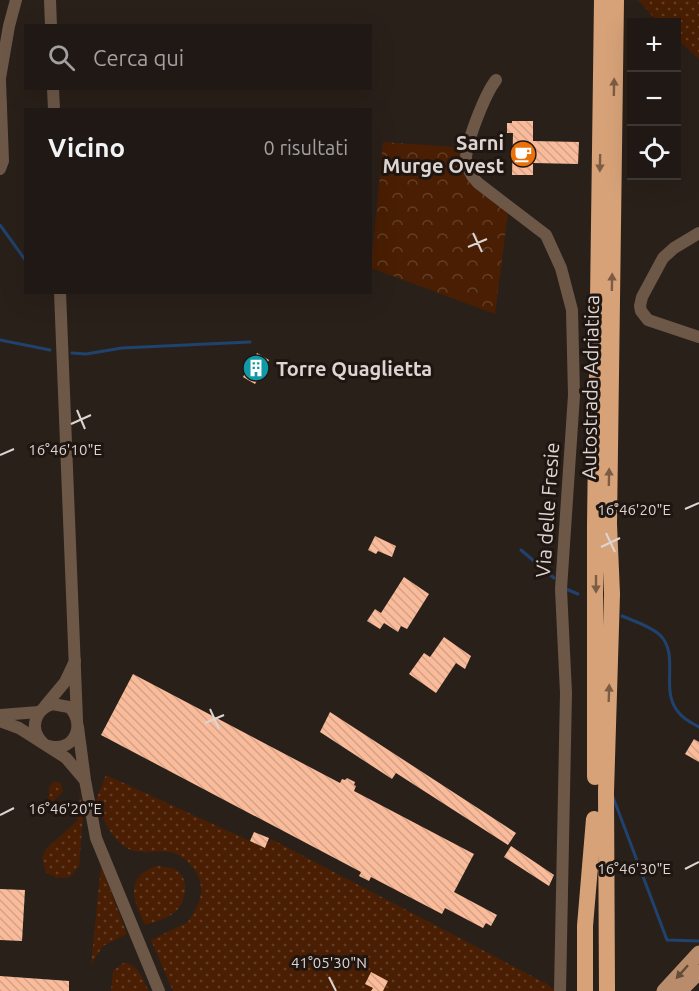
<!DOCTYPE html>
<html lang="it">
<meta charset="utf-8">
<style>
body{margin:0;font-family:Ubuntu,sans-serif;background:#2d2522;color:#f1f3f6}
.controls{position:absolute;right:18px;top:18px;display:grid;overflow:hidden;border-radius:0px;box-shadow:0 6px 24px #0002}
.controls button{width:54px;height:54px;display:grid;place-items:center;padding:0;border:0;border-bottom:2px solid #3d3734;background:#201814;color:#f1f3f6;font:30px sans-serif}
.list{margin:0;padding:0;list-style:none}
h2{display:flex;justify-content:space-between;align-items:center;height:78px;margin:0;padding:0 24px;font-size:26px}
h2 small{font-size:20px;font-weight:400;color:#a2a0a0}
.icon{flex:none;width:33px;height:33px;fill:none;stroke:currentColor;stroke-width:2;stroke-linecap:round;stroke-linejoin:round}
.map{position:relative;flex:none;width:699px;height:991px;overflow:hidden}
.search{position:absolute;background:#201814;box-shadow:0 6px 24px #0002;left:24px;top:24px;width:348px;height:66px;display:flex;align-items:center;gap:15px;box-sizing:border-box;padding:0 21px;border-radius:0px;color:#a2a0a0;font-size:22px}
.panel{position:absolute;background:#201814;box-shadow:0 6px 24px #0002;left:24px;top:108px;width:348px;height:186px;border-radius:0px}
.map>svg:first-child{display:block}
.grass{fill:url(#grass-dots)}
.forest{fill:url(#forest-crowns)}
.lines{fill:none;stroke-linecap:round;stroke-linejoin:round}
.stream{stroke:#1f436e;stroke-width:3}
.building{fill:url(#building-back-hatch)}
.minor{stroke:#6d5848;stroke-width:12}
.major{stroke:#b98d6b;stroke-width:15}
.highway{stroke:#d7a278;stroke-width:16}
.oneway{fill:#7c5c44}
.oneway2{fill:#654c39}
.ticks{fill:none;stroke:#ddd5d2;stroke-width:2}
.labels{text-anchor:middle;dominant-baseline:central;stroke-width:6;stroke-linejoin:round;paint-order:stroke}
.poi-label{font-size:20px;font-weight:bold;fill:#ddd5d2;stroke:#201611;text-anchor:end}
.street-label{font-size:20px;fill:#ddd5d2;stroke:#201611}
.ticks-label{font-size:15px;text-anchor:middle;fill:#ddd5d2;stroke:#201611;stroke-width:6;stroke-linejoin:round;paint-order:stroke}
</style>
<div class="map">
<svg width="699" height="991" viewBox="0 0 699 991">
<defs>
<pattern id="grass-dots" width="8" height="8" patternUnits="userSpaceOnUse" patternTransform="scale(1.5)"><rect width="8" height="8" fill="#491e03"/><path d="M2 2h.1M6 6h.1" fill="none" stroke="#633e27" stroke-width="1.8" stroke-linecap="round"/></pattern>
<pattern id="forest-crowns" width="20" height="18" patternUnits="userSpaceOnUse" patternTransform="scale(1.5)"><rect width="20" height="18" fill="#491e03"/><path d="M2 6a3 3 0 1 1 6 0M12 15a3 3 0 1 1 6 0" fill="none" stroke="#633e27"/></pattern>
<pattern id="building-back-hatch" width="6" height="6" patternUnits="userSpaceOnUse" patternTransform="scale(1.5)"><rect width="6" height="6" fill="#f9bb9a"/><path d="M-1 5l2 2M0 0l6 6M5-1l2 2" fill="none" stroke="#d4a288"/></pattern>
</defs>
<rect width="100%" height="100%" fill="#2a201a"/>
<g class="grass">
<polygon points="638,0 699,0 699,59 677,39 676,22 658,22"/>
<path d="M106,775L265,848L271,839L547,984L556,991H173L151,940L188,922C193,914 200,903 201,893C203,874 187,856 170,852C155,850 139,856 125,847C110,837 102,816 96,800Z"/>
<polygon points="54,781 61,783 63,792 48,806 49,788"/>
<polygon points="80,792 83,815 79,866 70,877 57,878 46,873 42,857 47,848 77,821"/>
<polygon points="101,866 127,934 103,946 91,965"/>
<path d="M156,866C164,867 173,867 179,872C190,883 185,903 175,912C168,918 154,922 145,925C134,901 123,878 156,866Z"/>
<path d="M123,963C139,963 142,979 149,991H111L113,971Z"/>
</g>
<polygon class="forest" points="383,142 468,148 468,168 509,205 495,314 371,268"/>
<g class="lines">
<g class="stream">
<polyline points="0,225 26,261"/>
<polyline points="0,340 50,350"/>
<polyline points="72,353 86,354 122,348 250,342"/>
<polyline points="521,550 554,578"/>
<polyline points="566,589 578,594"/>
<path d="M622,616C634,621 650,626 660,635C681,656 658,692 680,714C685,720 692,723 699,727"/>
<polyline points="613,797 667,940 699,941"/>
</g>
</g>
<g class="building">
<polygon points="512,121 533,121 533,141 579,142 578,164 533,163 533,175 512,175 513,133 507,133 507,123 512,123"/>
<polygon points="257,353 269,360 255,384 243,377"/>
<polygon points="375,536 396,546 392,557 378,551 376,554 368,550"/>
<polygon points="404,577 429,594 407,629 401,626 398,632 384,623 380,629 367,621 375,609 381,613"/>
<polygon points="444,637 471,656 465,669 456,663 436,693 409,674 424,653 430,657"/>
<polygon points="133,674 340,783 342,779 345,780 347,778 355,782 354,785 356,786 354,791 474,854 454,892 497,915 491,926 486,923 483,928 445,908 442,914 371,877 369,881 359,876 361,872 101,735"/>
<polygon points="330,712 516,833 508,845 396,773 392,779 320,732"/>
<polygon points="694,739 699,742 699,762 685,754"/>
<polygon points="254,832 269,838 265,848 250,841"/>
<polygon points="511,846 554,875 549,886 504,857"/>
<polygon points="0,889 25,890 22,941 0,940"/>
<polygon points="371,972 388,981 383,991 371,991 373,988 365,984"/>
<polygon points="0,976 69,981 69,991 0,991"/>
</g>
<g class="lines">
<g class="minor">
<polyline points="50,0 51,26"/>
<polyline points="0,78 9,26 16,0"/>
<path d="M496,80C485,94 467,140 466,158C466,169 471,176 478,183L546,235L561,268L572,310L574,395L561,589L566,693L560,991"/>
<polyline points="0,81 3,161 0,169"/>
<polyline points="53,88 54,110"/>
<polyline points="699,233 674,248 663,258 642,297 640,306 641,311 648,320 699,337"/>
<polyline points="60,292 77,720"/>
<polyline points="45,706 65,682 75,661"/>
<polyline points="0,715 39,712"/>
<polyline points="0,721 19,728 66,758 84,779"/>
<polyline points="78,727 85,780 96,838 159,991"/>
<path d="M42,742C29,728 35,710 52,704L69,707C87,724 74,753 49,746"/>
</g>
<g class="major">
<polyline points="664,991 699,953"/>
<polyline points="680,991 699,972"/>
</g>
<g class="highway">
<polyline points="595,777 595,525 602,0"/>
<polyline points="585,991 585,926 594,819"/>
<polyline points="607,991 606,792 612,594 609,524 616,0"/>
</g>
</g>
<defs><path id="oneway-solid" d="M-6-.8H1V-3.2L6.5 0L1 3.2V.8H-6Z" transform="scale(1.5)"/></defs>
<g class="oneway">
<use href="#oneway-solid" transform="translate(614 87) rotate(-89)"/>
<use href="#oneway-solid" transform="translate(600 163) rotate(91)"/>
<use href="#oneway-solid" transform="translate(612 282) rotate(-89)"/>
<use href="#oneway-solid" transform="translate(609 477) rotate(-89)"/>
<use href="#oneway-solid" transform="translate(596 584) rotate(90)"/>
<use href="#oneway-solid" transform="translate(609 693) rotate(-88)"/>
</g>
<use class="oneway2" href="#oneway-solid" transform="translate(682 972) rotate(132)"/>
<path class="ticks" d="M473,233L482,252M468,247L487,239M77,410L85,429M71,424L91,415M0,455L14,449M685,509L699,503M606,533L615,552M601,547L620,538M210,709L219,729M205,723L224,715M0,815L14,808M685,869L699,862M329,977L336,991"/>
<defs>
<symbol id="cafe-disc" viewBox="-11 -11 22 22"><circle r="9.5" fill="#e8710a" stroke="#201611"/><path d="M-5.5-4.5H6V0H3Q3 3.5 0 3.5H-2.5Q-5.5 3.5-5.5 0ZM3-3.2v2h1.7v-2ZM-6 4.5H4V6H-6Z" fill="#fff"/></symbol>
<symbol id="building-disc" viewBox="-11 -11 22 22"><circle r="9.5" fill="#0f9aa8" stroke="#201611"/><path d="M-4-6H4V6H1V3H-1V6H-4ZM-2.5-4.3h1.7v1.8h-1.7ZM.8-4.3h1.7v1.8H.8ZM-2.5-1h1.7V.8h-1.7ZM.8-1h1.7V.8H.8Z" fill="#fff"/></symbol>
</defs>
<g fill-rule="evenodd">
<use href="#cafe-disc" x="508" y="139" width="30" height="30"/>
<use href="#building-disc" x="241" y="353" width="30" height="30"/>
</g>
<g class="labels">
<g class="poi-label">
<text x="504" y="142">Sarni<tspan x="504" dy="23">Murge Ovest</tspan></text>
<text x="276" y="368" text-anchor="start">Torre Quaglietta</text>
</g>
<g class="street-label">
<text transform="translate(590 387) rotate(-89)">Autostrada Adriatica</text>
<text transform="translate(547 510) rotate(-86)">Via delle Fresie</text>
</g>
</g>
<g class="ticks-label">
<text x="65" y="455">16°46'10"E</text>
<text x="634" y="515">16°46'20"E</text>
<text x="65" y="814">16°46'20"E</text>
<text x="634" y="874">16°46'30"E</text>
<text x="329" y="968">41°05'30"N</text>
</g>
</svg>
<div class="controls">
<button>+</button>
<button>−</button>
<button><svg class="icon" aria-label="locate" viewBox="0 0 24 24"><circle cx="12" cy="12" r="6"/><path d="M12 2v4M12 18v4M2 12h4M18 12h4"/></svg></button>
</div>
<div class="search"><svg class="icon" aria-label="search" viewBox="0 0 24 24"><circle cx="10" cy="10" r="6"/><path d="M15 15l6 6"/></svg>Cerca qui</div>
<section class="panel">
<h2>Vicino<small>0 risultati</small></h2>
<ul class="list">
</ul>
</section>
</div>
